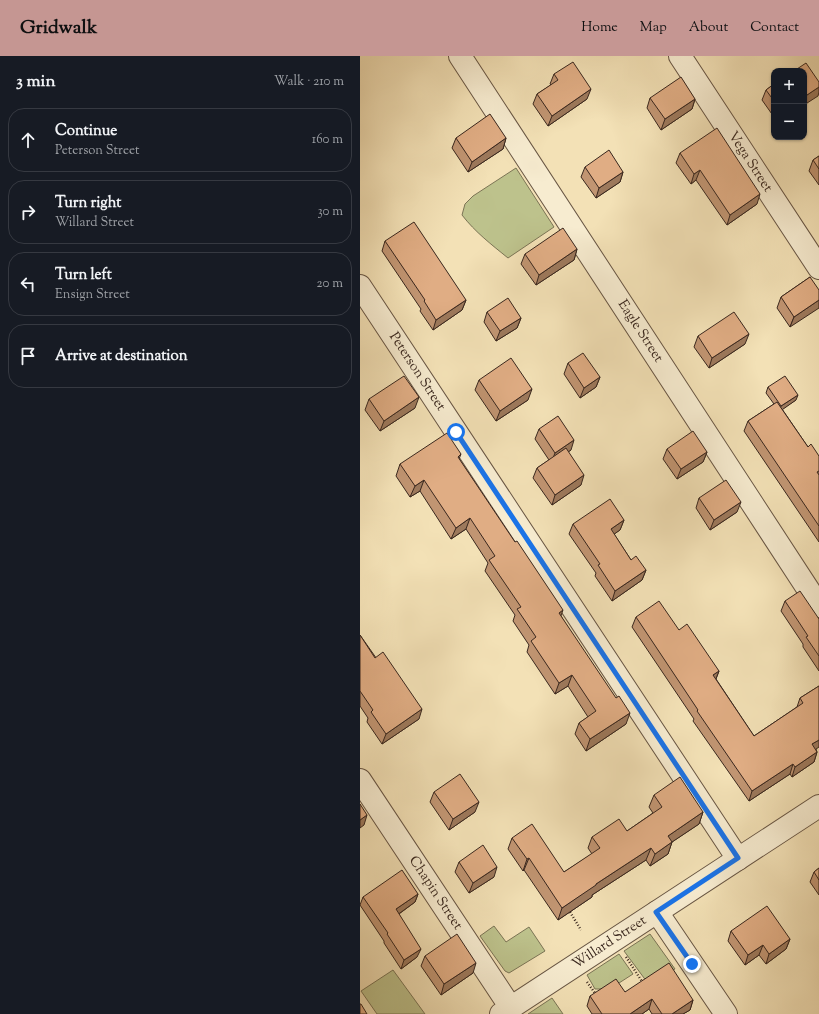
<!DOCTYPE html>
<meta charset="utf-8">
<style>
body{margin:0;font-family:"Sorts Mill Goudy",serif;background:#20242c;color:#f1f3f6}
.controls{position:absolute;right:12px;top:12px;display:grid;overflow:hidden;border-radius:8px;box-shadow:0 1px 3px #0004}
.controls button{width:36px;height:36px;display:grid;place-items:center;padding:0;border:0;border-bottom:1px solid #363941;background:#171b24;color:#f1f3f6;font:20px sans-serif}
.stop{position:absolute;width:12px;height:12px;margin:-9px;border:3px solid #1a73e8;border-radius:50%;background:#fff}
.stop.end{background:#1a73e8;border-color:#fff;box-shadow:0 1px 4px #0008}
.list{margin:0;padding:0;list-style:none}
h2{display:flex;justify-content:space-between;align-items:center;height:52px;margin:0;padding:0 16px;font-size:17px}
h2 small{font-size:13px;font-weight:400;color:#9ea1a6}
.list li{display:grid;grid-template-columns:26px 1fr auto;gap:12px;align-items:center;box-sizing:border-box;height:64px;margin:0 8px 8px;padding:0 8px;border:1px solid #363941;border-radius:16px}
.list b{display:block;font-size:15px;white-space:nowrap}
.list p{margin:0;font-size:13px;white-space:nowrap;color:#9ea1a6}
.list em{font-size:13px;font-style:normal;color:#9ea1a6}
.icon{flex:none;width:22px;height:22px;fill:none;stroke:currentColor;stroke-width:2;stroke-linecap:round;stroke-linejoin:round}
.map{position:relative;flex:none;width:459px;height:958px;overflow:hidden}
header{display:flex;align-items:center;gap:24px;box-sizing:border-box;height:56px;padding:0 20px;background:#c59692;color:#111}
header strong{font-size:19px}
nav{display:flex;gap:22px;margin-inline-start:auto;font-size:14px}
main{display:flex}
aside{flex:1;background:#171b24}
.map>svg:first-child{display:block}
.green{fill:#bdc28c;stroke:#7b7455}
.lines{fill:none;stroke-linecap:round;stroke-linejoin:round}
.minor-casing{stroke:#685644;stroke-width:24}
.tertiary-casing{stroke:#685644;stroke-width:24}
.path{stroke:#39271e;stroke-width:2.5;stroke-dasharray:1 2;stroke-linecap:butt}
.minor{stroke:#f7ecd0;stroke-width:22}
.tertiary{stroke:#f7ecd0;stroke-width:22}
.wall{fill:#c19572;stroke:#39271e}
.shaded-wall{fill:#9d795c;stroke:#39271e}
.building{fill:#e0ad84;stroke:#39271e}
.route{stroke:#1a73e8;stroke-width:5}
.labels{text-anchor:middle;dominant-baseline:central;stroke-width:3;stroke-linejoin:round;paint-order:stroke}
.street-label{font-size:14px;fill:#39271e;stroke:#f7ecd0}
</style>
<header>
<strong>Gridwalk</strong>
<nav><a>Home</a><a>Map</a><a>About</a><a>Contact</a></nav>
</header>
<main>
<aside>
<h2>3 min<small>Walk · 210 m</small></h2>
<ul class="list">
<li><svg class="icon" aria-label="ahead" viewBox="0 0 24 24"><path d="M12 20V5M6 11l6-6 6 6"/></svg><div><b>Continue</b><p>Peterson Street</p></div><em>160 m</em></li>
<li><svg class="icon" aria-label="right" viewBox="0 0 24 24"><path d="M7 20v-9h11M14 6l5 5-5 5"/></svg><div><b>Turn right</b><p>Willard Street</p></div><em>30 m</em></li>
<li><svg class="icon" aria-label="left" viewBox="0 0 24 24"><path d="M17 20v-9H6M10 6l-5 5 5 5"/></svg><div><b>Turn left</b><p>Ensign Street</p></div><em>20 m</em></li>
<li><svg class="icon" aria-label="arrive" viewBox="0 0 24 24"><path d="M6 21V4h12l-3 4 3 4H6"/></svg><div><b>Arrive at destination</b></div></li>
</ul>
</aside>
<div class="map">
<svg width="459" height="958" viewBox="0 0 459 958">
<rect width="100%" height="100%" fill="#f3e1b6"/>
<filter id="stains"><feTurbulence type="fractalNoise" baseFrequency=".005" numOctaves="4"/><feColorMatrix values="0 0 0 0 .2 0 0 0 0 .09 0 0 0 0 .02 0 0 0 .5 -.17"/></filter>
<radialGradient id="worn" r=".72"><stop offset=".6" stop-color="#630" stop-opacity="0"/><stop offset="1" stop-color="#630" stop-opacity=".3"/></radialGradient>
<g class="green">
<path d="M156,112L194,171L148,202C132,189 115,176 102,159L105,148L113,140Z"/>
<polygon points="134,870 146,886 169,871 185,895 149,917 145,915 120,880"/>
<polygon points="290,878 315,913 287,926 264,895"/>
<polygon points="259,898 273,918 245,936 241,933 235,933 227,919"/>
<polygon points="33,914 65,958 17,958 1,935"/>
<polygon points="192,942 203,958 168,958"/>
</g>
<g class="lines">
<defs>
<g id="minor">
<path id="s1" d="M100,0L459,550"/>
<path id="s2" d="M320,0L459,212"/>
<path id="s3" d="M0,230L378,803"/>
<path id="s4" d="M0,724L151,952"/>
<polyline points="297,856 366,958"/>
</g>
<g id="tertiary">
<path id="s5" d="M141,958L459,750"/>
</g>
</defs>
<use href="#minor" class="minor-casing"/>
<use href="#tertiary" class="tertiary-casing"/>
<g class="path">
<polyline points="210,856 221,874"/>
<polyline points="266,901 283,927"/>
<polyline points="227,926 237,940"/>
</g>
<use href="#minor" class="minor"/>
<use href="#tertiary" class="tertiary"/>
</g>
<g class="wall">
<polygon points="194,18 227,43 188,70 173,48 177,38 191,29 190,28"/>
<polygon points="414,28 414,61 402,44 406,34"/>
<polygon points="290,42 335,43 332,53 301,74 287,52"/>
<polygon points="96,82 146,82 143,93 108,116 92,92"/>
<polygon points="320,97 397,148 367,169 336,124 331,128 316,107"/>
<polygon points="459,100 459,129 449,115 453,104"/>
<polygon points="225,111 263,116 260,126 236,142 221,121"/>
<polygon points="25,185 106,244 102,254 73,274 60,255 61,253 22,195"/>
<polygon points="217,193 214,204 176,229 161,208 165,198"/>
<polygon points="450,221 430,271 417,252 421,241"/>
<polygon points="127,256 161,262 157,272 136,285 124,266"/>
<polygon points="338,280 385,288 349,312 334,291"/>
<polygon points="208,307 240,321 236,331 220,342 204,318"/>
<polygon points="119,324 168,344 136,365 115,334"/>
<polygon points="408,331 436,344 422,353 448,391 459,400 459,486 384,375 388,365 414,348 406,337"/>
<polygon points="9,343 55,352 20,375 5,354"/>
<polygon points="179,373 211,394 208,396 221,429 192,449 173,422 177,412 189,404 175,383"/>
<polygon points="307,393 347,396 343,406 317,423 303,403"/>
<polygon points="101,398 99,403 201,560 266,668 226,695 215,678 219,667 228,661 208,630 195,638 167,596 169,589 153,565 155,559 125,515 128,507 106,473 91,483 60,435 50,441 36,420 40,408"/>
<polygon points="339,442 377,456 350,474 336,452"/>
<polygon points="264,464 260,474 254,478 271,504 286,514 282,524 252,545 235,520 236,517 209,478 213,468"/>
<polygon points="425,545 459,563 459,615 443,591 443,588 421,555"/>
<polygon points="276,561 319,574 359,615 356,623 394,680 437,651 440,642 459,630 456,693 457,696 454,706 432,721 430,718 389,745 333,665 334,663 272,571"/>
<polygon points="0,579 59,663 22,688 7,666 8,662 0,650"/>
<polygon points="74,736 115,756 89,774 70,746"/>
<polygon points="294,739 343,756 339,768 312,786 308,798 290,810 286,804 232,839 232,841 198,864 164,814 163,815 148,793 152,782 204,816 232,798 228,792 232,781 267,775 293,757 289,751"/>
<polygon points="99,806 134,821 109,837 95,816"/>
<polygon points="459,812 459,839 450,826 454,816"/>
<polygon points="58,838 55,846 39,858 57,901 41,913 24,887 24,885 0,849 3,841"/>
<polygon points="371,875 430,883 426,893 406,908 399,899 385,909 368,885"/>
<polygon points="65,900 113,917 81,939 61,910"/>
<polygon points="265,936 333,944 330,954 323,958 292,958 289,953 282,958 232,958 227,950 230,940"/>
</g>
<g class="shaded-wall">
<polygon points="459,31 459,36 458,40 444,49 444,41"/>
<polygon points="231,33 227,43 188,70 192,60"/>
<polygon points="335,43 332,53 301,74 305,63"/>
<polygon points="146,82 143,93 108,116 112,106"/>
<polygon points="340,114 336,124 331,128 334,118"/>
<polygon points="263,116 260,126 236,142 239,132"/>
<polygon points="400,138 397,148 367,169 370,159"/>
<polygon points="217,193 214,204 176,229 179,219"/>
<polygon points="106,244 102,254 73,274 76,264"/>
<polygon points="459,244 459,252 430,271 434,261"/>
<polygon points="161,262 157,272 136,285 140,275"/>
<polygon points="389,278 385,288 349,312 352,302"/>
<polygon points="240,321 236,331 220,342 224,332"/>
<polygon points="172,333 168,344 136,365 140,355"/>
<polygon points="438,339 436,344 419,356 421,350"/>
<polygon points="59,341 55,352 20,375 24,365"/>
<polygon points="214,384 211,394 191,407 195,397"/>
<polygon points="347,396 343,406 317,423 321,413"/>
<polygon points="224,419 221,429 192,449 195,439"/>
<polygon points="64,424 60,435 50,441 55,430"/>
<polygon points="381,446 377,456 350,474 354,464"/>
<polygon points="110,462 106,473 91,483 96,472"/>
<polygon points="264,464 260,474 247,483 251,473"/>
<polygon points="286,514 282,524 252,545 255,535"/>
<polygon points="203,554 199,565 199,557"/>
<polygon points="359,615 355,625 353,619"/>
<polygon points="212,619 208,630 195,638 199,627"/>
<polygon points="62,653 59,663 22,688 26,678"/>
<polygon points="270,657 266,668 226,695 230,683"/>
<polygon points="459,684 459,691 449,698 452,688"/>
<polygon points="457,696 454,706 432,721 435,711"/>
<polygon points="433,708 430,718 389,745 392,735"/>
<polygon points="119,746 115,756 89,774 93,763"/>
<polygon points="343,756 339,768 303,792 308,780"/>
<polygon points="7,759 4,769 0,772 0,764"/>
<polygon points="312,786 308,798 290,810 295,798"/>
<polygon points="291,792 286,804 232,839 232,841 198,864 202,852 236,828"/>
<polygon points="169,802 164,814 163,815 167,803"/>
<polygon points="137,811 134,821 109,837 113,827"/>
<polygon points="58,838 55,846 33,862 36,853"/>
<polygon points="430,883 426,893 406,908 409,898"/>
<polygon points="403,889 399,899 385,909 388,899"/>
<polygon points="61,893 57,901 41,913 44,904"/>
<polygon points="116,907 113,917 81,939 84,928"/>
<polygon points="292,943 289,953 282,958 270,958"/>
<polygon points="333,944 330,954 323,958 312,958"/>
</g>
<g class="building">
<polygon points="213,6 231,33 192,60 177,38 198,24 194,18"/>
<polygon points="446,7 459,26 459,31 444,41 444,15 434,15"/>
<polygon points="321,21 335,43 305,63 290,42"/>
<polygon points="414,28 414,45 406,34"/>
<polygon points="130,58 146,82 112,106 96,82"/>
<polygon points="357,72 400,138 370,159 340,114 334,118 320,97"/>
<polygon points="249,94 263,116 239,132 225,111"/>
<polygon points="459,100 459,113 453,104"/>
<polygon points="54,166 106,244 76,264 64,245 65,244 25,185"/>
<polygon points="203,172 217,193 179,219 165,198"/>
<polygon points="450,221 459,234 459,244 434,261 421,241"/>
<polygon points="148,242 161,262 140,275 127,256"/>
<polygon points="374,256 389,278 352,302 338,280"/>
<polygon points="223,297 240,321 224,332 208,307"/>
<polygon points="151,302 172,333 140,355 119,324"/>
<polygon points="44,320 59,341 24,365 9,343"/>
<polygon points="425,320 438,339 421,350 408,331"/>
<polygon points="417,346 448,391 451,388 459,400 459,415 457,416 459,419 459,470 388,365"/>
<polygon points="198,360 214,384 195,397 179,373"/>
<polygon points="333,375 347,396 321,413 307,393"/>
<polygon points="87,377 101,398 98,401 155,486 157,485 203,554 199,557 256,642 259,640 270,657 230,683 219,667 236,655 212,619 199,627 171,585 176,581 157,553 161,551 129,504 135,500 110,462 96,472 64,424 55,430 40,408"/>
<polygon points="206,392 224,419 195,439 177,412"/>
<polygon points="366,424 381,446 354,464 339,442"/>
<polygon points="250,443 264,464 251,473 271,504 276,500 286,514 255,535 238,509 240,508 213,468"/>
<polygon points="440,535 459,563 459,600 446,581 448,580 425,545"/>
<polygon points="299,545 319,574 327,568 359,615 353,619 394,680 443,647 440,642 459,630 459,684 452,688 457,696 435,711 433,708 392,735 337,655 338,654 276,561"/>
<polygon points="0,579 15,602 23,596 62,653 26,678 11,656 13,654 0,635"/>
<polygon points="100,718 119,746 93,763 74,736"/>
<polygon points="320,721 343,756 308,780 312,786 295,798 291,792 236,828 236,829 202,852 169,802 167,803 152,782 172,768 204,816 240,792 232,781 259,763 267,775 302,751 294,739"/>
<polygon points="0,748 7,759 0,764"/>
<polygon points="123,789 137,811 113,827 99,806"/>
<polygon points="459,812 459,824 454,816"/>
<polygon points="42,814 58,838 36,853 61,893 44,904 27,878 28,877 3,841"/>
<polygon points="407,850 430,883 409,898 403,889 388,899 371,875"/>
<polygon points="97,878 116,907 84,928 65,900"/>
<polygon points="309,907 333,944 312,958 302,958 292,943 270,958 242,958 230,940 256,923 265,936"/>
<polygon points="0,948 1,948 7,958 0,958"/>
</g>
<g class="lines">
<polyline class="route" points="96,376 378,802 296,856 332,908"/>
</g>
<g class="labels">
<g class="street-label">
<text stroke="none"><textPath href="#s2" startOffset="127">Vega Street</textPath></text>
<text stroke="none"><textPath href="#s1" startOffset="329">Eagle Street</textPath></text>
<text stroke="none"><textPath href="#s3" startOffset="103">Peterson Street</textPath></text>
<text stroke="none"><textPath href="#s4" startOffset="136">Chapin Street</textPath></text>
<text stroke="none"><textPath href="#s5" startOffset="130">Willard Street</textPath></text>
</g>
</g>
<rect width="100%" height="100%" filter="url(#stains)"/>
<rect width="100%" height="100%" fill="url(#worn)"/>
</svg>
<div class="controls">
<button>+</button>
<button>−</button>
</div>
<div class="stop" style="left:96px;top:376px"></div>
<div class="stop end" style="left:332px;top:908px"></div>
</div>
</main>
